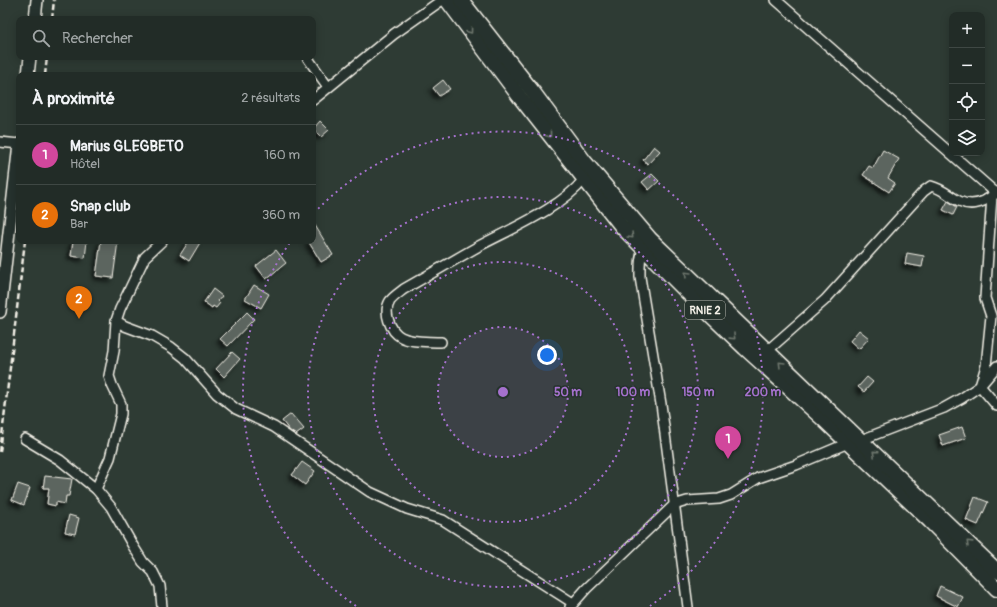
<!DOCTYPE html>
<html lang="fr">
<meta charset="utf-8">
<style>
body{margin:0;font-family:Pangolin,sans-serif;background:#2a342f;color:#f1f3f6}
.controls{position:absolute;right:12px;top:12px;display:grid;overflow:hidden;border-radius:8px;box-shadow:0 2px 10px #0003}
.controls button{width:36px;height:36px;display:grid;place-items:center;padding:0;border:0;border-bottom:1px solid #3f4844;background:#222c27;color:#f1f3f6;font:20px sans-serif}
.you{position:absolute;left:547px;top:355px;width:14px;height:14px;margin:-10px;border:3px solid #fff;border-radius:50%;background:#1a73e8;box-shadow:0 0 0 6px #1a73e833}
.badge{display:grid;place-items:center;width:26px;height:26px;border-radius:50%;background:#8bbbb9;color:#fff;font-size:13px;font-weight:700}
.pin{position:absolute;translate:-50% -33px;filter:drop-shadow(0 1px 2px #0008)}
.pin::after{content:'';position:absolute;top:21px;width:14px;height:12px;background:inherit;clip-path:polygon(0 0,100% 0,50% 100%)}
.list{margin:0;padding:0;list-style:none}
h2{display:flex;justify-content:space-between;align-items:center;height:52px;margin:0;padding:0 16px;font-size:17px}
h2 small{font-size:13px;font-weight:400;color:#a2a7a7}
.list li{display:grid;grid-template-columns:26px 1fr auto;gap:12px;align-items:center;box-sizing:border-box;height:60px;padding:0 16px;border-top:1px solid #3f4844}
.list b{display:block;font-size:15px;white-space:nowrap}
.list p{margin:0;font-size:13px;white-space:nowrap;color:#a2a7a7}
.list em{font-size:13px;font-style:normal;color:#a2a7a7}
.icon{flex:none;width:22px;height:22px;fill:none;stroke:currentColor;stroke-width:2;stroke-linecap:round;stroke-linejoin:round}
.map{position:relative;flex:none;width:997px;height:607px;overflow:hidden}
.search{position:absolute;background:#222c27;box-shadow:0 2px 10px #0003;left:16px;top:16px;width:300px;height:44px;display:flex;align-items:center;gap:10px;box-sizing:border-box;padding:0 14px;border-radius:8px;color:#a2a7a7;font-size:15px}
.panel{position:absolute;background:#222c27;box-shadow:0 2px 10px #0003;left:16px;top:72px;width:300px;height:172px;border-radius:8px}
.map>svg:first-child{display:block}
.building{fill:#5c655e;stroke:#f4f1e8;filter:url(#shadow)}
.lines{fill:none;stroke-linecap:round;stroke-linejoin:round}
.minor-casing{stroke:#f4f1e8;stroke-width:12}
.tertiary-casing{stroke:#f4f1e8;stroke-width:14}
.trunk-casing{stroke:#f4f1e8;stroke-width:17}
.minor{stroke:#26332d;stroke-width:9}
.tertiary{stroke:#26332d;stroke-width:11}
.trunk{stroke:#26332d;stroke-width:14}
.rail{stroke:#f4f1e8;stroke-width:2.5;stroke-dasharray:6 3;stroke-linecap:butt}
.oneway{stroke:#6e766e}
.ring{fill:none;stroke:#a571cd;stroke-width:2;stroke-dasharray:2 4}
.labels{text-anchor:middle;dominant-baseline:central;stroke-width:3;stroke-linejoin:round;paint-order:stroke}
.shield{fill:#26332d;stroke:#b6b8b0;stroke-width:1}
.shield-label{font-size:11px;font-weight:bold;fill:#f4f1e8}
.centre{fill:#a571cd;stroke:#26332d;stroke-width:2}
.ring-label{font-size:12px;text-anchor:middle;font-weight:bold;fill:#a571cd;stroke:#26332d;stroke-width:3;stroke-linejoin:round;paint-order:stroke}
</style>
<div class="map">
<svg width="997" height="607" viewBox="0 0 997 607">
<defs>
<filter id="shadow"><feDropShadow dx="-3.5" dy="3.5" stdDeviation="2" flood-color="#0009"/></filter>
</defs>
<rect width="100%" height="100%" fill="#2e3b34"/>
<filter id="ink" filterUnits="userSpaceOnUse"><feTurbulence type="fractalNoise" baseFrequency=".025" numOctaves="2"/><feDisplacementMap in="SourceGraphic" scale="8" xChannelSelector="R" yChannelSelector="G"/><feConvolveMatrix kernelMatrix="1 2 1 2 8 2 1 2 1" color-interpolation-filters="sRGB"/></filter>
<g filter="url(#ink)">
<g class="building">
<polygon points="443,80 450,89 439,96 433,88"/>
<polygon points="320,121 329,130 321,137 313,129"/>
<polygon points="654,146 660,151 648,164 643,160"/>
<polygon points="883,150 899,159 888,178 895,183 889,192 863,175 869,166 873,168"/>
<polygon points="652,174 659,181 649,190 642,182"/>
<polygon points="948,201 957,207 953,215 943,210"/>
<polygon points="313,222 333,255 321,262 308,241 313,241"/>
<polygon points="73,241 87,241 85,258 71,256"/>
<polygon points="101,241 118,241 113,278 96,276"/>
<polygon points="189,241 201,241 189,261 180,255"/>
<polygon points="276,250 286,263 266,279 256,266"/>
<polygon points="907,253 924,256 922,267 905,264"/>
<polygon points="254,285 269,294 261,308 245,299"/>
<polygon points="213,289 222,296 218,301 220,303 216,308 213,306 212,308 204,302"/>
<polygon points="247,312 254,319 228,346 220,339"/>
<polygon points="859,330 869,338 859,349 850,341"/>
<polygon points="232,352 240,359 224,377 216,369"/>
<polygon points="867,377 873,382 864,392 858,387"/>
<polygon points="291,414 304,429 296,435 290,431 282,421"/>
<polygon points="962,427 966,438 943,446 939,435"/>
<polygon points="302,462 315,471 305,485 292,475"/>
<polygon points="45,476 72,479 69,496 66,496 65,504 56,502 56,506 47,504 49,488 43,488"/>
<polygon points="18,484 30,488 24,505 12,500"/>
<polygon points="975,497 988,502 978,525 966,520"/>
<polygon points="69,515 79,518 75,534 65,532"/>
<polygon points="940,586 963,597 958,607 936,596"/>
</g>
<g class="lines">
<defs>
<g id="minor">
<polyline points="776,0 997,194"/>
<polyline points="307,57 328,87"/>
<polyline points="313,100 394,34 442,0"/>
<polyline points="0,142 19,144"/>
<polyline points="992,196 985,298 991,316 986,366 980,386 997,406"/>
<path d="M646,245C639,254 640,267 640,277L661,404L688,607"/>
<polyline points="116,321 125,326 152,336 171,347 185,358 217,394 236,409 274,427 370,492 407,509 443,520 573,603"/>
<path d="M441,342C428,341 412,343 401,337C390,331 383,312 390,301C394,296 399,293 404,289C429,275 454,260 479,246C511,229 563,207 584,179"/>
<path d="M767,351L825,300L924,191L931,186C943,189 949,196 959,201C973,208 987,201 997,192"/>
<polyline points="25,439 60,460 96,489 111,507 133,546 143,562 153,572 160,586 162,607"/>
<polyline points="861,440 944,408 962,398 980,386 997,366"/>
<polyline points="96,489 110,458 121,414 121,404 112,385 109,376 114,351 116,321 120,309 145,257 162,241"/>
<polyline points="570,607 586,589 674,505 687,501 719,499 731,495 758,478 796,465 848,443"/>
</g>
<g id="tertiary">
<polyline points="35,19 37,0"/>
<polyline points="28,75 30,57"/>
<polyline points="0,312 19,144"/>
</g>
<g id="trunk">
<polyline points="447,0 519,96 623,228 696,301 745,348 822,418 930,521 997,589"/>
<polyline points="461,0 533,92 584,161 650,239 997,571"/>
</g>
</defs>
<use href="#minor" class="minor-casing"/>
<use href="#tertiary" class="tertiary-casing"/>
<use href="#trunk" class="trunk-casing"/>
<use href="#minor" class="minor"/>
<use href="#tertiary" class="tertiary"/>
<use href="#trunk" class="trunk"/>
<g class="rail">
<polyline points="52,19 54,0"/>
<polyline points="45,75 47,57"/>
<polyline points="0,452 25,241"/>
</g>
</g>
<defs><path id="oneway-chevron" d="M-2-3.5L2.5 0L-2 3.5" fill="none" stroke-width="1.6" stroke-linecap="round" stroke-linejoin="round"/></defs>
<g class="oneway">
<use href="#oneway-chevron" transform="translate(470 31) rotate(53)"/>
<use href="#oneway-chevron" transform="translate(549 135) rotate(52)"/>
<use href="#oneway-chevron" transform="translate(631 236) rotate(46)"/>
<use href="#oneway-chevron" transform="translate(687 274) rotate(-135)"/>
<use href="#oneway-chevron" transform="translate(733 337) rotate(44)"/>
<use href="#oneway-chevron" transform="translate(781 364) rotate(-135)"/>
<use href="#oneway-chevron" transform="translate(875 453) rotate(-138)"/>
<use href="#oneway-chevron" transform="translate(969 543) rotate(-136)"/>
</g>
</g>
<circle cx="503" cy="392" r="65" fill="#a571cd" fill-opacity=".12"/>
<g class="ring">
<circle cx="503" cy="392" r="65"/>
<circle cx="503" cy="392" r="130"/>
<circle cx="503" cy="392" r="195"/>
<path d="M356 606A260 260 0 0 1 291 241M314 213A260 260 0 1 1 650 606"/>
</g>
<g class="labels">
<rect class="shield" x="685" y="301" width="40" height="18" rx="3"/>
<g class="shield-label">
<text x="705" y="310">RNIE 2</text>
</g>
</g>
<circle cx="503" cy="392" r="6" class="centre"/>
<g class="ring-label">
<text x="568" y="396">50 m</text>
<text x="633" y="396">100 m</text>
<text x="698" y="396">150 m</text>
<text x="763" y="396">200 m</text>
</g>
</svg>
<div class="controls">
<button>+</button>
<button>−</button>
<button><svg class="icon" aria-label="locate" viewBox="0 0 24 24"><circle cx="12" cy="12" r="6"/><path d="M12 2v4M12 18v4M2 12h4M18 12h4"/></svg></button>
<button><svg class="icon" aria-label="layers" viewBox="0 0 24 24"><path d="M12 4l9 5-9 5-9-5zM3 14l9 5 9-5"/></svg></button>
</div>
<div class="you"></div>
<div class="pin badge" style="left:728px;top:459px;background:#d1479c">1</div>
<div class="pin badge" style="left:79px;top:319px;background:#e8710a">2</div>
<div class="search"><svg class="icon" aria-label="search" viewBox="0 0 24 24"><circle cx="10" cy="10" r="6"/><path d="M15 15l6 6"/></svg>Rechercher</div>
<section class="panel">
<h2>À proximité<small>2 résultats</small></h2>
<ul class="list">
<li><span class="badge" style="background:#d1479c">1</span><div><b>Marius GLEGBETO</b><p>Hôtel</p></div><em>160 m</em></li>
<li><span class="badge" style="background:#e8710a">2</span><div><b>Snap club</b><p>Bar</p></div><em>360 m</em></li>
</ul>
</section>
</div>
